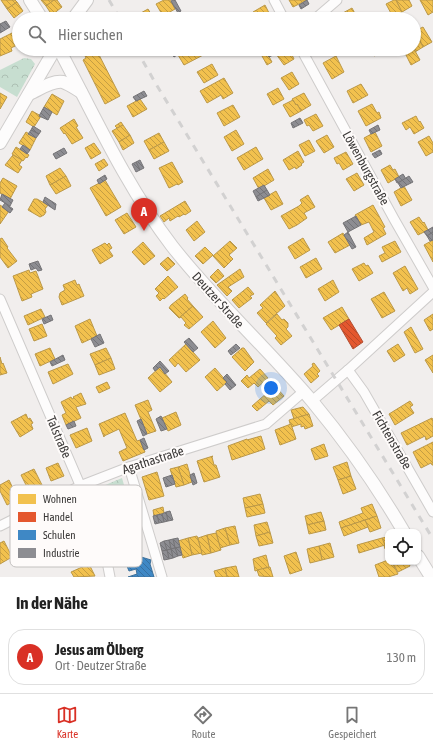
<!DOCTYPE html>
<html lang="de">
<meta charset="utf-8">
<style>
body{margin:0;font-family:"Asap Condensed",sans-serif;background:#f6f6f6;color:#222}
.controls{position:absolute;right:12px;bottom:12px;display:grid;overflow:hidden;border-radius:8px;box-shadow:0 1px 3px #0004}
.controls button{width:36px;height:36px;display:grid;place-items:center;padding:0;border:0;border-bottom:1px solid #e0e0e0;background:#fff;color:#222;font:20px sans-serif}
.you{position:absolute;left:271px;top:388px;width:14px;height:14px;margin:-10px;border:3px solid #fff;border-radius:50%;background:#1a73e8;box-shadow:0 0 0 6px #1a73e833}
.badge{display:grid;place-items:center;width:26px;height:26px;border-radius:50%;background:#d93025;color:#fff;font-size:13px;font-weight:700}
.pin{position:absolute;translate:-50% -33px;filter:drop-shadow(0 1px 2px #0008)}
.pin::after{content:'';position:absolute;top:21px;width:14px;height:12px;background:inherit;clip-path:polygon(0 0,100% 0,50% 100%)}
.list{margin:0;padding:0;list-style:none}
h2{display:flex;justify-content:space-between;align-items:center;height:52px;margin:0;padding:0 16px;font-size:17px}
h2 small{font-size:13px;font-weight:400;color:#767676}
.list li{display:grid;grid-template-columns:26px 1fr auto;gap:12px;align-items:center;box-sizing:border-box;height:56px;margin:0 8px 8px;padding:0 8px;border:1px solid #e0e0e0;border-radius:16px}
.list b{display:block;font-size:15px;white-space:nowrap}
.list p{margin:0;font-size:13px;white-space:nowrap;color:#767676}
.list em{font-size:13px;font-style:normal;color:#767676}
.icon{flex:none;width:22px;height:22px;fill:none;stroke:currentColor;stroke-width:2;stroke-linecap:round;stroke-linejoin:round}
.map{position:relative;flex:none;width:433px;height:577px;overflow:hidden}
.search{position:absolute;background:#fff;box-shadow:0 1px 3px #0004;left:12px;right:12px;top:12px;height:44px;display:flex;align-items:center;gap:10px;box-sizing:border-box;padding:0 14px;border-radius:22px;color:#767676;font-size:15px}
.sheet{height:116px;background:#fff}
nav{display:flex;justify-content:space-around;align-items:center;box-sizing:border-box;height:56px;border-top:1px solid #e0e0e0;background:#fff;font-size:11px;color:#767676}
nav a{display:grid;justify-items:center;gap:2px}
nav .on{color:#d93025}
.map>svg:first-child{display:block}
.park{fill:url(#park-crowns)}
.homes{fill:url(#homes-back-hatch);stroke:#bb9848}
.shops{fill:url(#shops-back-hatch);stroke:#b24e31}
.schools{fill:url(#schools-back-hatch);stroke:#3e719b}
.industry{fill:url(#industry-back-hatch);stroke:#757477}
.lines{fill:none;stroke-linecap:round;stroke-linejoin:round}
.street-casing{stroke:#cecccb;stroke-width:11}
.secondary-casing{stroke:#cecccb;stroke-width:14}
.street{stroke:#fdfcfc;stroke-width:9}
.secondary{stroke:#fdfcfc;stroke-width:12}
.rail{stroke:#d2d1d1;stroke-width:3;stroke-dasharray:7 7;stroke-linecap:butt}
.labels{text-anchor:middle;dominant-baseline:central;stroke-width:4;stroke-linejoin:round;paint-order:stroke}
.street-label{font-size:13px;fill:#3c3a39;stroke:#fefbfa}
.key{fill:#fefbfa;stroke:#c4c1c0;stroke-width:1}
.key-label{font-size:11px;fill:#3c3a39}
</style>
<div class="map">
<svg width="433" height="577" viewBox="0 0 433 577">
<defs>
<pattern id="park-crowns" width="20" height="18" patternUnits="userSpaceOnUse"><rect width="20" height="18" fill="#c7ded0"/><path d="M2 6a3 3 0 1 1 6 0M12 15a3 3 0 1 1 6 0" fill="none" stroke="#acbfb3"/></pattern>
<pattern id="homes-back-hatch" width="6" height="6" patternUnits="userSpaceOnUse"><rect width="6" height="6" fill="#f2c14e"/><path d="M-1 5l2 2M0 0l6 6M5-1l2 2" fill="none" stroke="#c59e42"/></pattern>
<pattern id="shops-back-hatch" width="6" height="6" patternUnits="userSpaceOnUse"><rect width="6" height="6" fill="#e4572e"/><path d="M-1 5l2 2M0 0l6 6M5-1l2 2" fill="none" stroke="#ba4928"/></pattern>
<pattern id="schools-back-hatch" width="6" height="6" patternUnits="userSpaceOnUse"><rect width="6" height="6" fill="#3f88c5"/><path d="M-1 5l2 2M0 0l6 6M5-1l2 2" fill="none" stroke="#3670a1"/></pattern>
<pattern id="industry-back-hatch" width="6" height="6" patternUnits="userSpaceOnUse"><rect width="6" height="6" fill="#8d8d92"/><path d="M-1 5l2 2M0 0l6 6M5-1l2 2" fill="none" stroke="#747478"/></pattern>
</defs>
<rect width="100%" height="100%" fill="#f1eeed"/>
<g class="park">
<polygon points="24,58 31,59 35,64 17,97 0,87 0,70"/>
<polygon points="122,478 141,544 110,552 107,534 91,491"/>
</g>
<g class="homes">
<polygon points="1,0 15,0 17,2 7,9"/>
<polygon points="41,0 54,0 46,6"/>
<polygon points="54,0 57,0 62,7 52,15 46,6"/>
<polygon points="164,0 170,0 175,9 163,16 156,4"/>
<polygon points="289,0 307,0 293,7"/>
<polygon points="394,0 396,0 402,12 393,17 386,4"/>
<polygon points="396,0 409,0 412,6 402,12"/>
<polygon points="420,0 433,0 433,12 428,15"/>
<polygon points="17,2 23,11 14,18 7,9"/>
<polygon points="265,5 271,17 268,19 259,19 258,17 256,18 253,12"/>
<polygon points="352,8 358,19 343,19 341,14"/>
<polygon points="148,9 154,19 142,19 139,14"/>
<polygon points="423,27 432,42 423,47 415,31"/>
<polygon points="18,30 19,32 19,44 11,48 12,51 0,56 0,39"/>
<polygon points="415,31 423,47 415,52 414,49"/>
<polygon points="82,49 96,49 120,96 105,104 83,60 86,58"/>
<polygon points="186,49 205,49 207,53 184,65 178,55 176,54"/>
<polygon points="284,49 289,49 294,59 284,65 276,54"/>
<polygon points="315,49 326,49 318,54"/>
<polygon points="370,49 387,49 374,56"/>
<polygon points="403,49 414,49 420,60 411,65"/>
<polygon points="267,53 272,62 267,65 262,56"/>
<polygon points="336,56 344,72 332,79 323,63"/>
<polygon points="212,64 218,75 204,83 197,72"/>
<polygon points="292,72 299,84 289,90 281,78"/>
<polygon points="224,78 233,93 223,99 221,95 207,103 200,91"/>
<polygon points="361,84 368,95 353,103 347,91"/>
<polygon points="278,88 284,99 273,105 267,94"/>
<polygon points="0,93 7,97 0,109"/>
<polygon points="304,93 311,105 301,111 297,104 296,105 292,99"/>
<polygon points="52,94 64,101 57,115 44,107"/>
<polygon points="140,99 147,109 133,117 127,106"/>
<polygon points="293,100 296,105 297,104 301,111 290,117 283,105"/>
<polygon points="372,104 377,113 379,112 381,118 366,126 358,111"/>
<polygon points="233,105 240,117 224,126 217,113"/>
<polygon points="32,111 41,116 34,127 26,122"/>
<polygon points="316,114 323,126 313,131 309,125 307,126 304,120"/>
<polygon points="416,116 419,122 420,121 424,128 414,134 410,127 406,130 402,123"/>
<polygon points="74,119 78,126 76,127 83,138 72,144 65,133 64,134 60,128"/>
<polygon points="121,122 123,125 117,128 115,126"/>
<polygon points="123,125 130,135 119,142 112,131"/>
<polygon points="236,130 244,144 232,151 224,137"/>
<polygon points="26,132 36,138 30,150 19,143"/>
<polygon points="375,132 382,146 371,152 364,138"/>
<polygon points="159,133 164,142 149,150 144,141"/>
<polygon points="130,135 134,143 123,150 119,142"/>
<polygon points="327,135 334,147 324,153 316,141"/>
<polygon points="429,136 433,143 433,152 426,156 418,142"/>
<polygon points="309,140 315,151 305,156 299,145"/>
<polygon points="164,142 169,151 154,159 149,150"/>
<polygon points="94,143 101,153 91,159 85,148"/>
<polygon points="16,147 29,155 27,158 26,157 23,161 12,154"/>
<polygon points="256,147 263,159 244,170 237,158"/>
<polygon points="298,151 304,162 301,164 302,165 296,169 295,167 289,170 283,160"/>
<polygon points="346,152 353,164 343,170 339,163 337,164 334,158"/>
<polygon points="13,155 22,160 19,165 22,167 18,173 5,165"/>
<polygon points="104,159 108,165 99,171 95,164"/>
<polygon points="172,162 183,182 178,185 177,184 169,188 159,168"/>
<polygon points="390,165 393,170 395,169 399,177 388,183 381,170"/>
<polygon points="60,168 66,176 50,185 46,176"/>
<polygon points="268,169 274,180 259,189 253,178"/>
<polygon points="357,173 364,185 354,191 346,179"/>
<polygon points="66,176 71,186 56,194 50,185"/>
<polygon points="3,178 17,186 10,199 0,193 0,183"/>
<polygon points="105,180 121,207 106,216 90,188"/>
<polygon points="404,186 412,200 401,206 394,192"/>
<polygon points="276,191 283,204 271,210 264,198"/>
<polygon points="308,195 315,207 304,213 307,218 297,225 289,229 281,216 299,206 302,203 300,200"/>
<polygon points="34,199 37,199 48,205 45,209 46,212 44,215 40,217 28,210"/>
<polygon points="185,201 191,211 185,215 184,214 179,217 178,216 170,221 169,218 164,222 160,216"/>
<polygon points="0,205 9,211 0,224"/>
<polygon points="373,205 385,227 383,228 386,234 367,245 364,238 374,232 369,222 361,225 355,215"/>
<polygon points="127,213 136,227 124,234 115,220"/>
<polygon points="419,217 423,223 424,222 428,230 418,235 410,222"/>
<polygon points="197,221 205,232 194,241 186,230"/>
<polygon points="343,233 350,245 335,253 328,242"/>
<polygon points="2,238 8,247 7,248 17,261 8,268 0,257 0,239"/>
<polygon points="303,238 310,250 295,259 288,247"/>
<polygon points="433,240 433,262 424,245"/>
<polygon points="230,241 237,248 229,255 233,259 224,268 213,256"/>
<polygon points="395,241 401,252 382,262 379,256 385,253 382,247"/>
<polygon points="143,242 155,256 144,265 132,252"/>
<polygon points="105,243 107,245 109,243 112,248 109,250 113,256 100,264 92,250"/>
<polygon points="205,247 213,255 203,264 195,256"/>
<polygon points="168,257 175,264 167,271 160,264"/>
<polygon points="316,258 322,269 306,278 300,267"/>
<polygon points="364,263 366,266 368,265 373,273 359,281 352,269"/>
<polygon points="405,266 418,289 410,294 407,288 403,291 393,273"/>
<polygon points="218,269 224,276 216,283 210,277"/>
<polygon points="240,269 244,277 228,287 232,291 227,296 217,285"/>
<polygon points="29,270 30,273 36,271 43,289 31,294 32,297 22,301 13,276"/>
<polygon points="168,276 178,287 164,299 163,298 160,301 156,296 159,293 155,289"/>
<polygon points="75,280 77,285 79,284 84,296 62,305 59,297 60,293 65,290 63,285"/>
<polygon points="333,280 339,292 325,301 318,289"/>
<polygon points="248,287 254,294 250,296 252,298 239,308 232,300"/>
<polygon points="275,291 285,306 266,323 257,313 263,308 260,305"/>
<polygon points="384,292 395,311 382,318 371,299"/>
<polygon points="185,294 188,298 187,299 193,306 179,318 169,308 171,305"/>
<polygon points="193,306 203,317 189,329 184,325 186,323 181,317 179,318"/>
<polygon points="342,307 349,319 331,330 323,318"/>
<polygon points="41,309 45,317 28,325 24,316"/>
<polygon points="277,314 282,320 284,319 288,323 288,327 286,329 292,336 281,345 275,338 277,336 266,324"/>
<polygon points="433,314 433,329 430,331 424,320"/>
<polygon points="90,319 97,336 82,343 75,326"/>
<polygon points="213,321 226,338 215,348 201,332"/>
<polygon points="42,324 47,336 34,341 29,329"/>
<polygon points="411,327 423,349 415,353 404,332"/>
<polygon points="186,344 200,360 186,372 178,363 175,367 169,360"/>
<polygon points="398,344 405,355 394,362 387,351"/>
<polygon points="50,348 55,359 40,366 35,354"/>
<polygon points="106,348 111,358 95,365 90,354"/>
<polygon points="242,348 244,348 254,362 245,371 232,357"/>
<polygon points="433,355 433,373 425,360"/>
<polygon points="0,357 2,364 3,363 7,373 0,375"/>
<polygon points="111,358 115,369 99,375 95,365"/>
<polygon points="314,363 320,371 317,374 319,376 311,383 304,374 313,366 312,364"/>
<polygon points="68,364 73,374 53,384 48,372"/>
<polygon points="160,367 172,382 160,392 148,378"/>
<polygon points="215,368 227,382 217,391 205,377"/>
<polygon points="260,369 268,378 258,387 254,383 248,388 241,381 247,375 249,378"/>
<polygon points="107,382 110,388 99,393 96,387"/>
<polygon points="275,386 284,396 273,405 269,401 257,411 252,406"/>
<polygon points="81,393 86,404 76,407 81,418 66,425 62,415 66,413 61,402 71,397 72,399 74,398 73,397"/>
<polygon points="148,400 152,410 148,412 156,431 147,434 135,405"/>
<polygon points="410,401 413,405 410,407 414,413 395,425 389,414"/>
<polygon points="303,407 309,414 294,419 291,410"/>
<polygon points="176,412 181,425 168,431 162,418"/>
<polygon points="125,413 137,441 140,440 145,452 123,461 119,452 127,448 119,429 104,436 104,437 99,424"/>
<polygon points="26,414 28,419 30,418 33,423 31,424 33,429 20,437 11,422"/>
<polygon points="309,414 313,426 305,429 304,426 301,427 301,424 291,427 289,420"/>
<polygon points="432,418 433,420 433,436 426,440 425,436 407,445 401,433"/>
<polygon points="291,424 296,439 280,445 275,430"/>
<polygon points="87,428 92,441 76,448 70,435"/>
<polygon points="261,436 265,449 232,460 228,446 247,439 247,440"/>
<polygon points="433,442 433,465 432,465 431,463 421,468 413,452"/>
<polygon points="324,444 328,456 315,460 311,449"/>
<polygon points="213,456 212,457 214,465 216,465 220,477 204,482 197,461"/>
<polygon points="347,462 351,476 338,480 333,467"/>
<polygon points="58,463 64,476 51,481 46,468"/>
<polygon points="187,464 192,482 184,485 178,467"/>
<polygon points="178,467 184,485 176,487 170,469"/>
<polygon points="34,469 43,487 30,493 21,475"/>
<polygon points="157,472 164,496 149,500 142,477"/>
<polygon points="351,476 356,489 343,494 338,480"/>
<polygon points="9,480 18,499 7,505 0,491 0,485"/>
<polygon points="260,494 263,504 245,508 243,498"/>
<polygon points="263,504 265,513 247,517 245,508"/>
<polygon points="372,504 377,516 341,528 339,522 363,513 361,508"/>
<polygon points="163,507 164,513 154,516 153,510"/>
<polygon points="321,512 324,521 307,525 305,516"/>
<polygon points="377,516 381,528 370,532 365,520"/>
<polygon points="365,520 368,527 344,536 341,528"/>
<polygon points="324,521 326,530 309,534 307,525"/>
<polygon points="267,522 270,532 256,536 254,525"/>
<polygon points="235,526 239,543 230,545 225,528"/>
<polygon points="225,528 230,545 220,548 216,531"/>
<polygon points="270,532 273,543 259,546 256,536"/>
<polygon points="216,533 221,550 211,553 207,535"/>
<polygon points="207,535 211,553 202,555 198,538"/>
<polygon points="197,536 202,553 192,555 188,538"/>
<polygon points="388,537 388,548 385,549 382,538"/>
<polygon points="188,538 192,555 183,558 178,541"/>
<polygon points="382,538 385,545 359,553 357,545"/>
<polygon points="4,541 12,557 0,564 0,543"/>
<polygon points="330,543 334,557 322,560 319,546"/>
<polygon points="319,546 322,560 310,563 307,549"/>
<polygon points="296,552 302,570 290,574 284,556"/>
<polygon points="266,555 269,567 255,571 253,559"/>
<polygon points="388,560 388,562 392,562 398,574 388,577 379,577 375,565"/>
<polygon points="392,562 408,562 410,566 398,572"/>
<polygon points="89,564 95,576 74,577 71,572"/>
<polygon points="236,566 239,577 227,577 225,568"/>
<polygon points="270,567 273,577 259,576 257,570"/>
<polygon points="225,568 227,577 216,577 214,571"/>
</g>
<polygon class="shops" points="349,319 363,342 353,349 339,325"/>
<polygon class="schools" points="138,556 151,560 150,564 154,577 128,577 137,574 136,569 129,571 124,559 131,557"/>
<g class="industry">
<polygon points="173,0 175,0 181,11 178,13 171,1"/>
<polygon points="307,0 309,4 301,9 299,5"/>
<polygon points="6,21 10,27 0,33 0,24"/>
<polygon points="177,49 186,49 174,57 171,52"/>
<polygon points="276,49 279,52 269,57 267,54"/>
<polygon points="144,91 147,96 136,101 133,97"/>
<polygon points="44,107 52,112 48,120 39,116"/>
<polygon points="300,118 303,123 293,128 291,123"/>
<polygon points="378,125 380,130 371,134 369,130"/>
<polygon points="33,126 41,131 39,134 31,130"/>
<polygon points="31,130 39,134 36,138 28,134"/>
<polygon points="23,145 30,150 27,154 20,149"/>
<polygon points="64,148 67,153 56,159 53,154"/>
<polygon points="380,150 382,154 375,158 372,154"/>
<polygon points="140,160 144,168 140,170 136,162"/>
<polygon points="136,162 140,170 136,172 132,164"/>
<polygon points="403,174 406,179 397,183 395,179"/>
<polygon points="105,175 107,179 99,184 97,180"/>
<polygon points="409,176 413,182 401,188 398,183"/>
<polygon points="264,185 267,190 256,197 253,191"/>
<polygon points="267,190 270,195 258,201 256,197"/>
<polygon points="2,194 13,200 10,206 0,200"/>
<polygon points="45,197 56,204 55,210 43,202"/>
<polygon points="5,203 13,209 10,213 2,207"/>
<polygon points="356,216 361,225 348,232 343,223"/>
<polygon points="433,227 433,232 427,236 424,232"/>
<polygon points="348,232 356,247 352,249 344,235"/>
<polygon points="433,232 433,240 430,241 427,236"/>
<polygon points="38,261 42,270 38,271 36,268 31,270 29,264"/>
<polygon points="51,315 53,320 44,324 42,319"/>
<polygon points="100,334 104,343 95,347 91,339"/>
<polygon points="189,338 198,348 193,352 184,342"/>
<polygon points="236,344 240,348 231,355 228,351"/>
<polygon points="63,355 65,360 52,366 50,362"/>
<polygon points="160,361 169,371 165,374 160,367 155,371 153,368"/>
<polygon points="227,374 236,385 230,390 225,384 227,382 223,378"/>
<polygon points="161,416 167,429 161,431 156,419"/>
<polygon points="141,419 147,434 143,436 137,421"/>
<polygon points="74,421 76,426 68,429 66,425"/>
<polygon points="144,438 148,448 144,450 140,440"/>
<polygon points="194,473 197,483 193,485 190,475"/>
<polygon points="172,475 175,484 166,487 163,478"/>
<polygon points="170,511 173,520 168,521 166,512"/>
<polygon points="166,512 168,521 164,522 162,514"/>
<polygon points="162,514 164,522 159,523 157,515"/>
<polygon points="157,515 159,523 155,524 153,516"/>
<polygon points="178,538 180,547 175,548 173,539"/>
<polygon points="173,539 175,548 171,549 169,540"/>
<polygon points="169,540 171,549 167,550 164,541"/>
<polygon points="164,541 167,550 162,551 160,543"/>
<polygon points="180,547 182,555 178,556 175,548"/>
<polygon points="175,548 178,556 173,558 171,549"/>
<polygon points="171,549 173,558 169,559 167,550"/>
<polygon points="167,550 169,559 164,560 162,551"/>
</g>
<g class="lines">
<defs>
<g id="street">
<polyline points="274,0 284,19"/>
<polyline points="315,19 337,0"/>
<polyline points="301,49 394,219 433,287"/>
<polyline points="0,299 102,536 110,577"/>
<polyline points="348,370 364,392 433,512"/>
<polyline points="312,401 348,370 433,292"/>
<polyline points="129,467 162,577"/>
<polyline points="0,526 80,486 129,467 266,424 303,392"/>
</g>
<g id="secondary">
<polyline points="30,0 42,19"/>
<polyline points="73,19 87,0"/>
<path d="M59,49C94,115 126,186 172,246C215,301 267,348 312,401C346,442 377,486 404,532"/>
<path d="M29,94C39,90 52,80 63,82C69,84 76,89 81,92"/>
<polyline points="0,143 55,49"/>
<polyline points="418,556 431,577"/>
</g>
</defs>
<use href="#street" class="street-casing"/>
<use href="#secondary" class="secondary-casing"/>
<use href="#street" class="street"/>
<use href="#secondary" class="secondary"/>
<g class="rail">
<polyline points="109,0 120,19"/>
<polyline points="136,49 156,84 433,539"/>
</g>
</g>
<g class="labels">
<g class="street-label">
<text transform="translate(366 168) rotate(61)">Löwenburgstraße</text>
<text transform="translate(218 300) rotate(48)">Deutzer Straße</text>
<text transform="translate(59 437) rotate(67)">Talstraße</text>
<text transform="translate(392 440) rotate(60)">Fichtenstraße</text>
<text transform="translate(153 460) rotate(-18)">Agathastraße</text>
</g>
</g>
<rect x="10" y="485" width="132" height="82" rx="6" class="key"/>
<rect x="18" y="494" width="18" height="10" fill="#f2c14e"/>
<rect x="18" y="512" width="18" height="10" fill="#e4572e"/>
<rect x="18" y="530" width="18" height="10" fill="#3f88c5"/>
<rect x="18" y="548" width="18" height="10" fill="#8d8d92"/>
<g class="key-label">
<text x="43" y="503">Wohnen</text>
<text x="43" y="521">Handel</text>
<text x="43" y="539">Schulen</text>
<text x="43" y="557">Industrie</text>
</g>
</svg>
<div class="controls">
<button><svg class="icon" aria-label="locate" viewBox="0 0 24 24"><circle cx="12" cy="12" r="6"/><path d="M12 2v4M12 18v4M2 12h4M18 12h4"/></svg></button>
</div>
<div class="you"></div>
<div class="pin badge" style="left:144px;top:231px">A</div>
<div class="search"><svg class="icon" aria-label="search" viewBox="0 0 24 24"><circle cx="10" cy="10" r="6"/><path d="M15 15l6 6"/></svg>Hier suchen</div>
</div>
<section class="sheet">
<h2>In der Nähe<small></small></h2>
<ul class="list">
<li><span class="badge">A</span><div><b>Jesus am Ölberg</b><p>Ort · Deutzer Straße</p></div><em>130 m</em></li>
</ul>
</section>
<nav>
<a class="on"><svg class="icon" aria-label="map" viewBox="0 0 24 24"><path d="M3 6l6-2 6 2 6-2v14l-6 2-6-2-6 2zM9 4v14M15 6v14"/></svg>Karte</a>
<a><svg class="icon" aria-label="directions" viewBox="0 0 24 24"><path d="M12 3l9 9-9 9-9-9zM9 14v-3h6M13 9l2 2-2 2"/></svg>Route</a>
<a><svg class="icon" aria-label="saved" viewBox="0 0 24 24"><path d="M7 4h10v16l-5-4-5 4z"/></svg>Gespeichert</a>
</nav>
